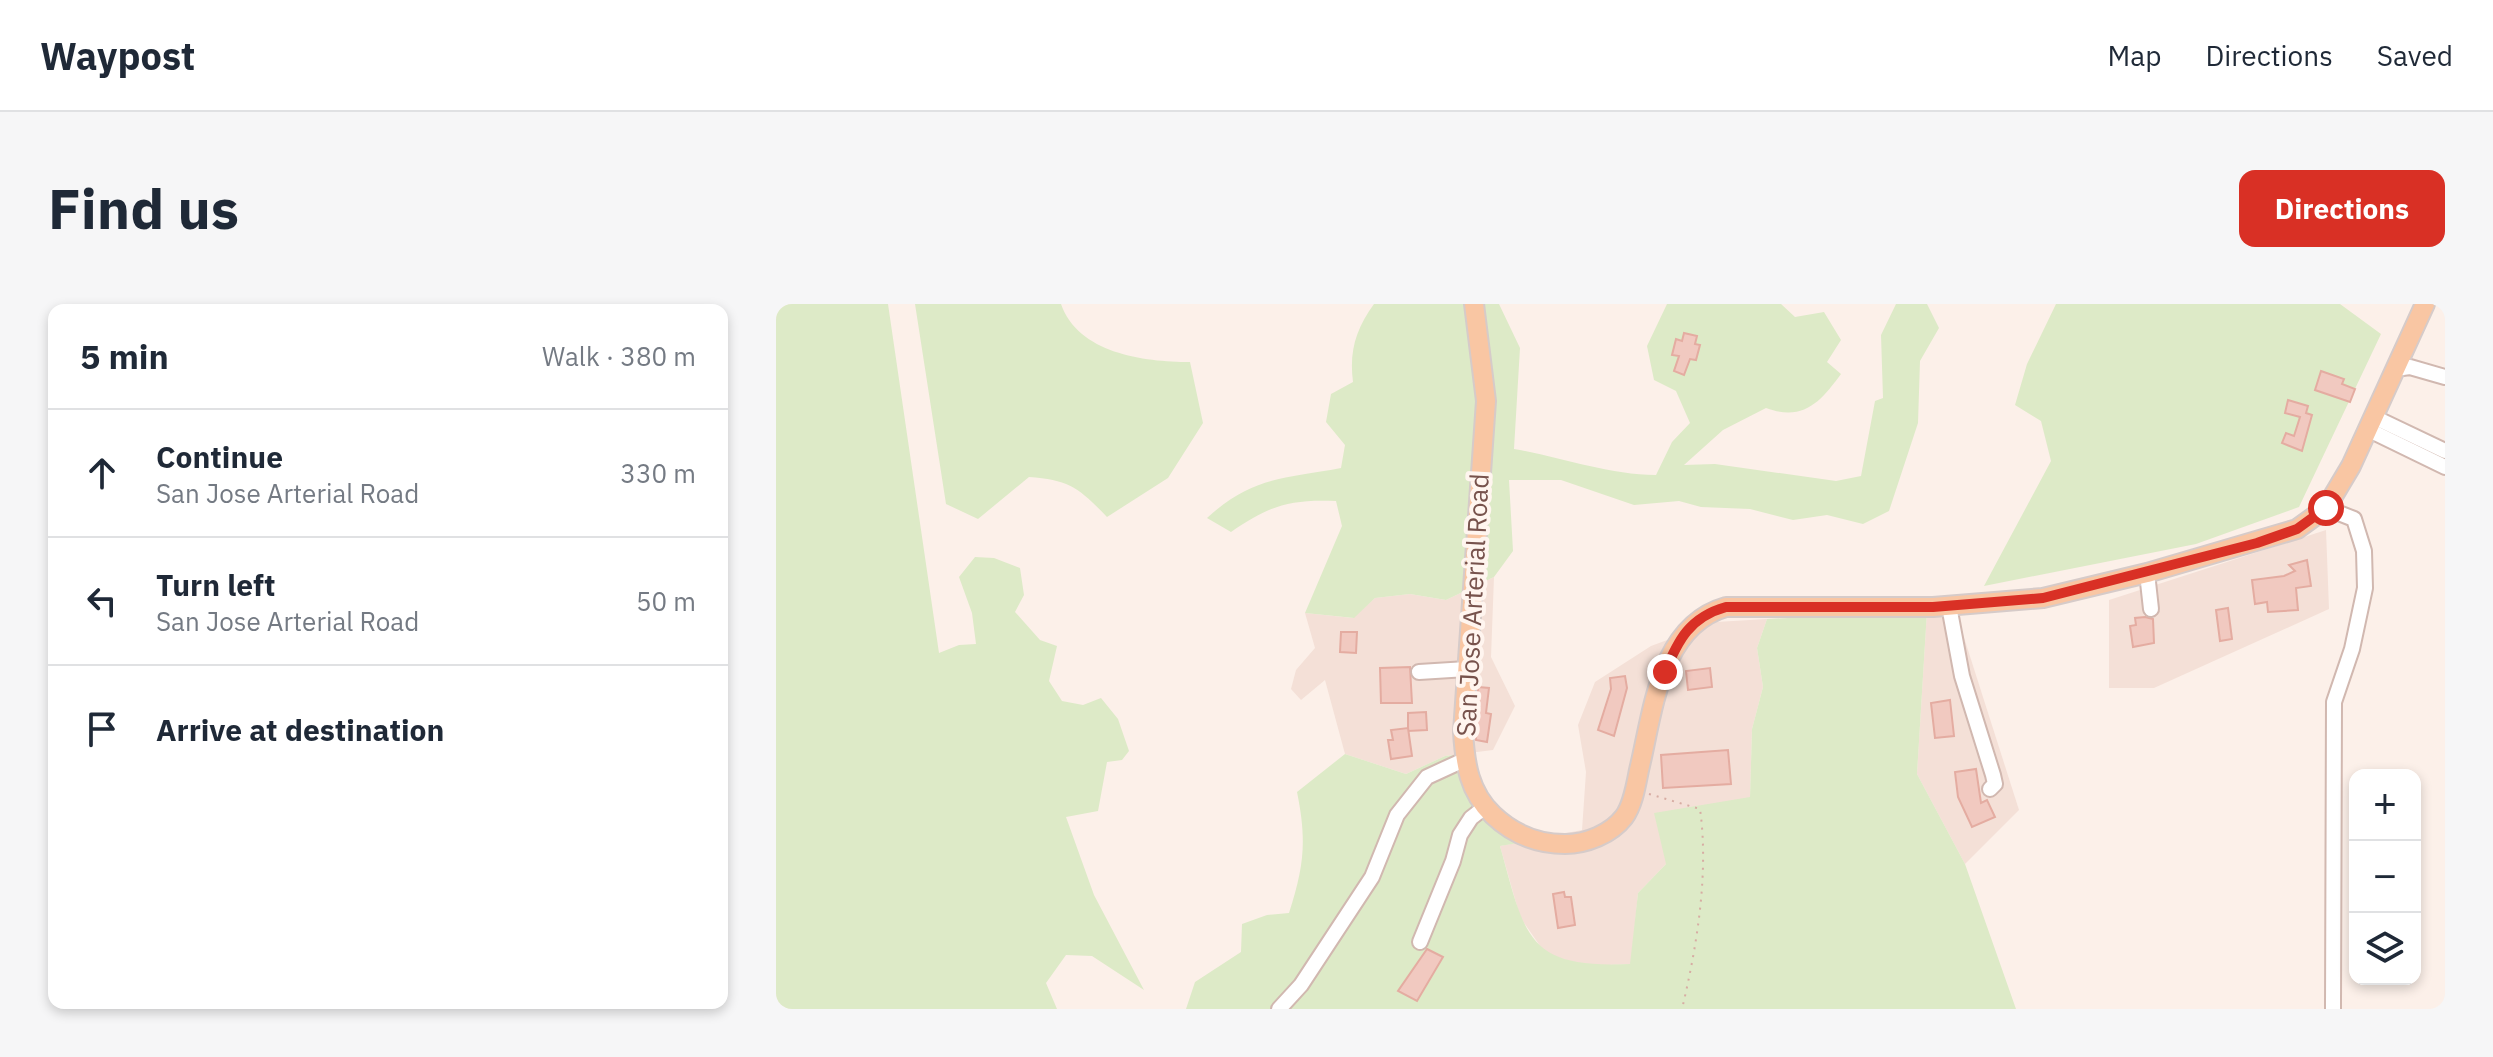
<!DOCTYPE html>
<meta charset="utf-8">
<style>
body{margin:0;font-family:"IBM Plex Sans",sans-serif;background:#f6f6f7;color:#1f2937}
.controls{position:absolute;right:24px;bottom:24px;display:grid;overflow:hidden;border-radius:16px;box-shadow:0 4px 12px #0003}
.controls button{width:72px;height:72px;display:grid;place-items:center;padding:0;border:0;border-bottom:2px solid #e0e1e3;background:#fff;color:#1f2937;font:40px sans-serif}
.stop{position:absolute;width:24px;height:24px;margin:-18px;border:6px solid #d93025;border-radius:50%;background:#fff}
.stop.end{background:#d93025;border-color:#fff;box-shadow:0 2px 8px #0008}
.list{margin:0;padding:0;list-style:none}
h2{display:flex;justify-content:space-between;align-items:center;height:104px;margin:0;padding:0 32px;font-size:34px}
h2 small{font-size:26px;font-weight:400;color:#747a83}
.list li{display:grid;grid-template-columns:52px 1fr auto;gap:24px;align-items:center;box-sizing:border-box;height:128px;padding:0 32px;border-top:2px solid #e0e1e3}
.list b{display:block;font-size:30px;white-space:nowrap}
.list p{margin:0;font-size:26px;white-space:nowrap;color:#747a83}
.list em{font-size:26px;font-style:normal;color:#747a83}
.icon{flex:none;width:44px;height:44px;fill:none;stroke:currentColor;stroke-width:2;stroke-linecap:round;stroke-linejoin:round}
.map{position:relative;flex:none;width:1669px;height:705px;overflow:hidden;border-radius:16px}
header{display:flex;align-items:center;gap:48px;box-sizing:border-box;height:112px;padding:0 40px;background:#fff;border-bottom:2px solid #e0e1e3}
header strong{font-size:38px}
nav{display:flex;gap:44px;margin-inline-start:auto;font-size:28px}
.intro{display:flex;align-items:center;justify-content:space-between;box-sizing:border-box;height:192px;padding:0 48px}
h1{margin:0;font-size:56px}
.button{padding:20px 36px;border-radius:16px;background:#d93025;color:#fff;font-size:28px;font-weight:700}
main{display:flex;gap:48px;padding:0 48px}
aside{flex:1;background:#fff;border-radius:16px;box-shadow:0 4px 12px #0003}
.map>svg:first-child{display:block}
.residential{fill:#f4e0d7}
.green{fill:#ddeac7}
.building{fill:#f1c9c0;stroke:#e4aca1;stroke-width:2}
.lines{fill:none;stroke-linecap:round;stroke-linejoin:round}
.minor-casing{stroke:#d1b8b0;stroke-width:18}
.major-casing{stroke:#d6cbc9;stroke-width:22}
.path{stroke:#d7aca3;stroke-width:2;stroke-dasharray:2 6;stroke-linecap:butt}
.minor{stroke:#fff;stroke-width:14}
.major{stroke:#f9c6a3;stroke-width:18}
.route{stroke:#d93025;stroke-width:10}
.labels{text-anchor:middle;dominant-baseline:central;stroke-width:8;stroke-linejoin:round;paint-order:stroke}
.street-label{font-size:26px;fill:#77524c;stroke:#fff5ef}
</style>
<header>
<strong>Waypost</strong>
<nav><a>Map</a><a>Directions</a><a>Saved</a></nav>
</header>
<div class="intro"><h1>Find us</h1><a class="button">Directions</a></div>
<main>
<aside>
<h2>5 min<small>Walk · 380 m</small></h2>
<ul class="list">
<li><svg class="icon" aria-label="ahead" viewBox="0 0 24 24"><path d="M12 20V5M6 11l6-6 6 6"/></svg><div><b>Continue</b><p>San Jose Arterial Road</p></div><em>330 m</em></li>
<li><svg class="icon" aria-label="left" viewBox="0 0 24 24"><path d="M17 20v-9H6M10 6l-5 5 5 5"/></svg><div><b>Turn left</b><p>San Jose Arterial Road</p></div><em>50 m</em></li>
<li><svg class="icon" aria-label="arrive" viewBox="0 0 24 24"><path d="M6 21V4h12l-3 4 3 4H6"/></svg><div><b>Arrive at destination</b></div></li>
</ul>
</aside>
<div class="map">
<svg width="1669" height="705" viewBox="0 0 1669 705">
<rect width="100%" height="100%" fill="#fcf0e9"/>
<g class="residential">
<polygon points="1550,226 1553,305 1378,384 1333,384 1333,296"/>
<polygon points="718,273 715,353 739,402 717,446 669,452 630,470 569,450 549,376 525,396 515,385 520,366 539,344 529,309 577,314 599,294 634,290 670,296"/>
<polygon points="1151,307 1184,321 1243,506 1189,560 1141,470"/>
<polygon points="991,315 981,344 987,383 976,425 974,494 890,560 862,589 855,660 808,662 769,649 744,613 724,542 806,526 810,468 802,421 819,378 875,342 940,318"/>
</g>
<g class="green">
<polygon points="0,0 112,0 163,349 183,341 200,340 196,309 183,273 199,253 218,254 244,264 248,291 239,308 264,336 281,342 273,377 286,397 307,401 325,394 342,415 353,447 346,456 331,458 322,507 290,513 318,591 368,686 316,652 290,651 270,679 281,705 0,705"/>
<path d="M139,0H285C302,49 367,58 414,58L427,119L392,174L331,213C303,184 294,176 253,173L202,215L170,200Z"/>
<path d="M598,0H723L744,44L738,145C785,153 832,171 880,171L896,138L914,119L900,87L878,76L871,42L891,0H1005L1019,13L1048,8L1065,36L1051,58L1065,70C1045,97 1028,118 990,104L947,126L908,161L939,160L1060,177L1085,172L1099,97L1107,94L1105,31L1120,0H1151L1163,24L1144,57L1142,119L1113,207L1087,220L1051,211L1017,216L974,205L925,203L903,197L858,201L785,176H733L737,247L718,273L670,296L634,290L599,294L578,314L529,309L566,222L560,197C513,195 493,202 455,228L431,214C477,172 507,175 565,164L569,141L550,118L555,90L577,78C573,47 580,25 598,0Z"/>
<polygon points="1280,0 1564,0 1605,30 1523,203 1420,240 1208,282 1275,157 1265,117 1239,101 1251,60"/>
<path d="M1151,307L1141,470L1189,560L1240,705H410L419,678L465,648L466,620L491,611L513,609C528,562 531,537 521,488L569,450L630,470L669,452L688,450L695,482L760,536L724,542C749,632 750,665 854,660L862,589L890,560L878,509L974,493L976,425L987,383L981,344L991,315Z"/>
</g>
<g class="building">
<polygon points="908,29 921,32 919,40 924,41 920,56 914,55 908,71 898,67 903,52 896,51 900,35 906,37"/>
<polygon points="1545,67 1568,75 1566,80 1579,85 1574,98 1539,86"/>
<polygon points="1512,96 1532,102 1530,109 1536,111 1526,147 1506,139 1510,129 1518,132 1524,113 1509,109"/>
<polygon points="1531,256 1535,282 1520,284 1522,306 1492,308 1491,298 1479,300 1476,276 1508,272 1519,267 1513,261"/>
<polygon points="1452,304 1456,335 1444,337 1440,306"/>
<polygon points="1369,313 1377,315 1378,339 1357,343 1354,322 1360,321 1359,314"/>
<polygon points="565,328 581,328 580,349 564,348"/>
<polygon points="634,363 636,399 605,399 604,364"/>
<polygon points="934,364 936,383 912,386 910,367"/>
<polygon points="849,372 851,384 838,432 822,426 835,385 834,374"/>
<polygon points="702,383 713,384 710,409 715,410 711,438 700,436"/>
<polygon points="1174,396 1178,432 1159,434 1155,399"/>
<polygon points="650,408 651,426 632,427 632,409"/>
<polygon points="632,424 636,452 615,455 612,436 617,436 615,426"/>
<polygon points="952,446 955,480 887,484 885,451"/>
<polygon points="1200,465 1205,499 1211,496 1219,513 1196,523 1182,493 1179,468"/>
<polygon points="788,588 789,593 795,593 799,621 782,624 777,590"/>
<polygon points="651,645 667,653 641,697 622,687"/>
</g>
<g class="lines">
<defs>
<g id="minor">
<polyline points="1619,65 1634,63 1669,73"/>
<polyline points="1600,114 1669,147"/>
<polyline points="1593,126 1669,163"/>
<polyline points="1550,204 1578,215 1588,247 1589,284 1576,345 1558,398 1557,705"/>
<polyline points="1371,269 1375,305"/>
<polyline points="1173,302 1186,372 1217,471 1219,480 1214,485"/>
<polyline points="643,368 691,365"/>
<polyline points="644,638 677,557 684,531 695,514 709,503"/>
<polyline points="503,705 525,681 596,573 621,511 651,473 688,456"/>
</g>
<path id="major" d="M698,0L710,97L687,428C689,460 693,488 717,511C737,530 761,540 789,540C810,540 835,530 848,513C857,501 860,481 863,466C877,409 883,322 950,303H1157L1267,294L1371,269L1521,225L1550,204L1575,162L1649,0"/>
</defs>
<use href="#minor" class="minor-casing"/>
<use href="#major" class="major-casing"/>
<path class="path" d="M873,490L924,505C933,569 921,642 906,705"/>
<use href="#minor" class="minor"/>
<use href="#major" class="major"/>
</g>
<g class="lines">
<path class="route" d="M889,368C902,336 914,313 950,303H1157L1267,294L1481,239L1521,225L1550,204"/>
</g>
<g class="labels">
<g class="street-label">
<text transform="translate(696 301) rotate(-87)">San Jose Arterial Road</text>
</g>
</g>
</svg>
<div class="controls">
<button>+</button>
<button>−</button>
<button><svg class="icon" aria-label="layers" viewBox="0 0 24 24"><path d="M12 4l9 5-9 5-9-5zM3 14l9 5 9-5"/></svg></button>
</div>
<div class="stop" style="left:1550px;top:204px"></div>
<div class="stop end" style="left:889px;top:368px"></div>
</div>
</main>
